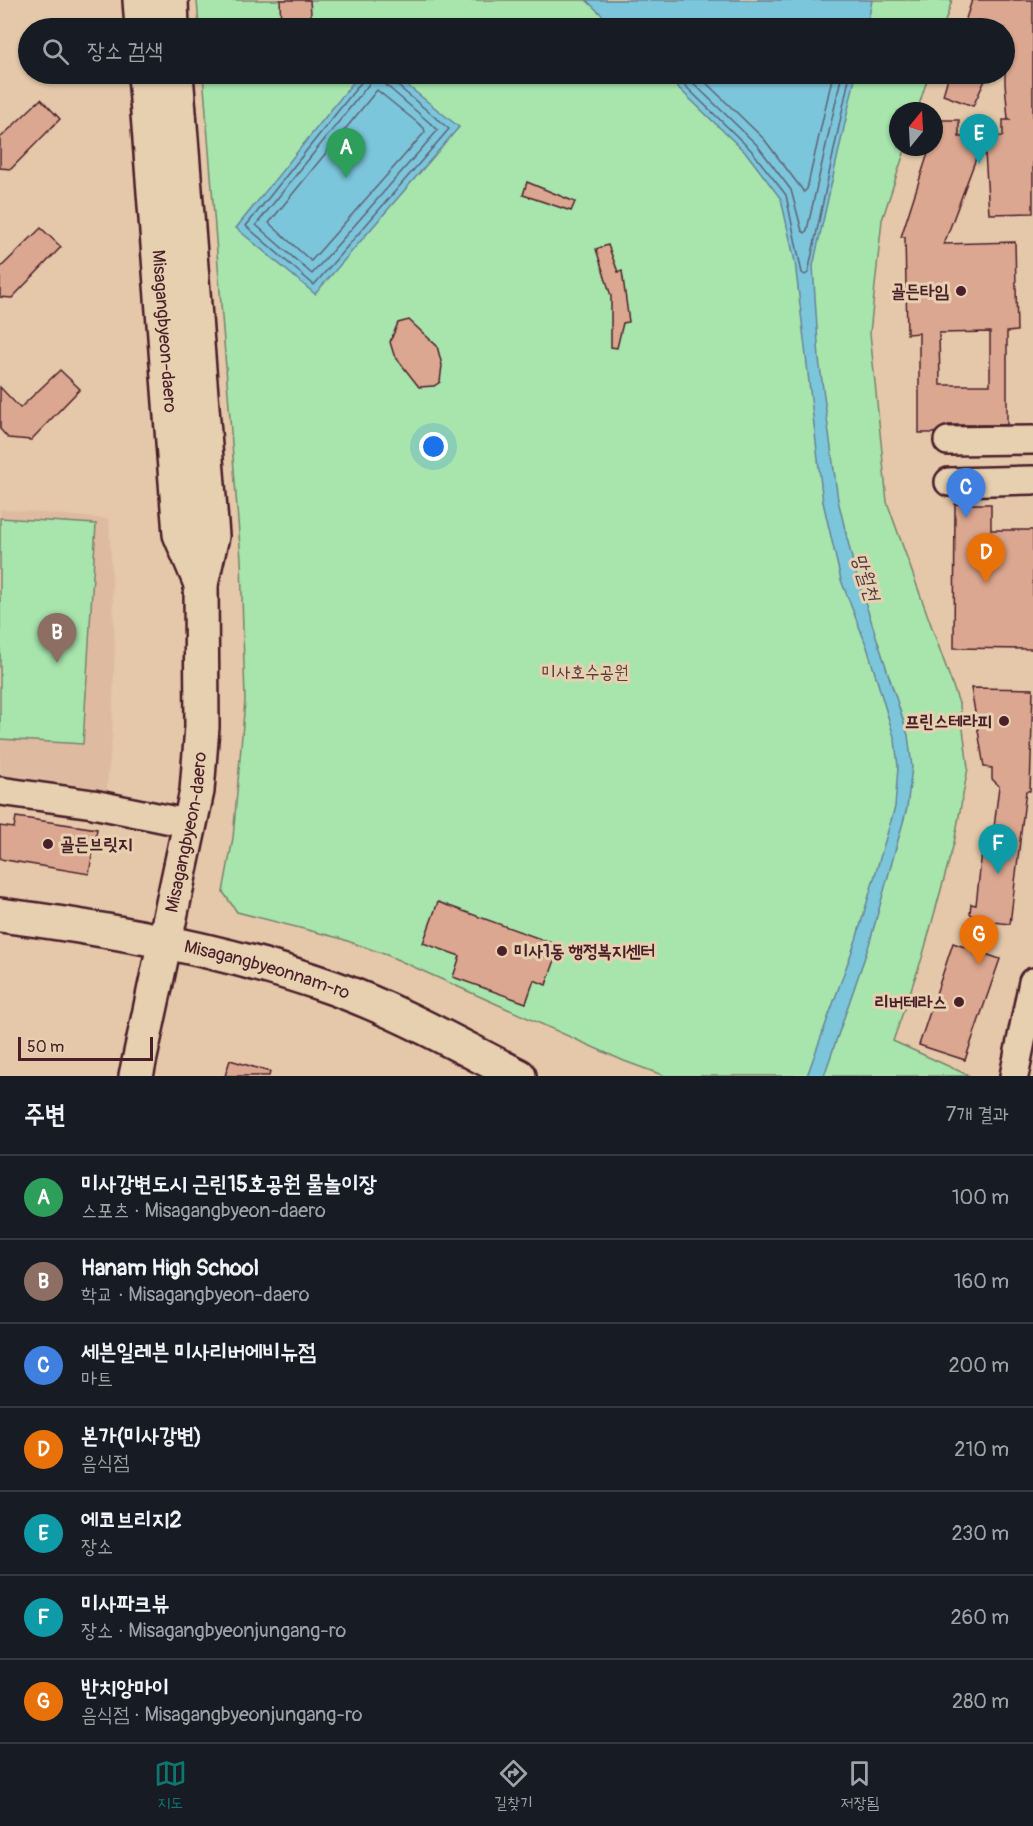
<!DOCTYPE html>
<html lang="ko">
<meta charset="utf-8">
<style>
body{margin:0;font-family:Pangolin,"Poor Story",sans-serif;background:#242831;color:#f1f3f6}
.compass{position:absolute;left:889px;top:102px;width:54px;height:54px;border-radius:50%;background:#171b24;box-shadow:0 2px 4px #0004;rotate:18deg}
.scale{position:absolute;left:18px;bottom:15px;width:135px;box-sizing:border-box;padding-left:6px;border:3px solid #4a1f2b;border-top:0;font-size:16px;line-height:21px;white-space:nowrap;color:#4a1f2b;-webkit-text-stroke:4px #e6d0af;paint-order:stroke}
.you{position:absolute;left:434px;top:447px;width:21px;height:21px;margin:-15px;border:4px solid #fff;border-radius:50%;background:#1a73e8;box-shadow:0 0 0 9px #1a73e833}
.badge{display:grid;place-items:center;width:39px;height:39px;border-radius:50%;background:#0f766e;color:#fff;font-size:20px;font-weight:700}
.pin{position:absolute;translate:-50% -50px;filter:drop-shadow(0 2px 3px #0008)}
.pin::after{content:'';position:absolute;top:32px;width:21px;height:18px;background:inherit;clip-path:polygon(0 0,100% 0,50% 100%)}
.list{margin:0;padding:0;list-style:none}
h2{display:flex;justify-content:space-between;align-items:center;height:78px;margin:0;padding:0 24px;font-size:26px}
h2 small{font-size:20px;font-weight:400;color:#9ea1a6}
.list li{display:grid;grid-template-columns:39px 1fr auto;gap:18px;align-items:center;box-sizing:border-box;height:84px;padding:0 24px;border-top:2px solid #363941}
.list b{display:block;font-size:22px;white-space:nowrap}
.list p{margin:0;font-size:20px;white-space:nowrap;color:#9ea1a6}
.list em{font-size:20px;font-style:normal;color:#9ea1a6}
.icon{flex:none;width:33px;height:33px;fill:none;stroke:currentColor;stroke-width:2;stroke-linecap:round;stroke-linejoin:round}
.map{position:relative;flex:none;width:1033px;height:1076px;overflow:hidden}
.search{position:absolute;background:#171b24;box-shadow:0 2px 4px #0004;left:18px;right:18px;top:18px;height:66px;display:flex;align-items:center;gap:15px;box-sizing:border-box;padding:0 21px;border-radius:33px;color:#9ea1a6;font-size:22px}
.sheet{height:666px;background:#171b24}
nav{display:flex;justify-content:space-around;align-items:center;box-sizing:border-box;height:84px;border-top:2px solid #363941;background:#171b24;font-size:16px;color:#9ea1a6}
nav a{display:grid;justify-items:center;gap:3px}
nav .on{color:#0f766e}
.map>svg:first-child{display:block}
.built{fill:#debba0}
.green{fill:#a7e5ad;stroke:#78826c;stroke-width:1.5}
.water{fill:#7cc6dc;stroke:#688395;stroke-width:1.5}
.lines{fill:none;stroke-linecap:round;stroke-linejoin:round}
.shore{stroke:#5e6272;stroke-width:1.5}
.building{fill:#dba790;stroke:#4a1f2b;stroke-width:1.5;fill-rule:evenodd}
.minor-casing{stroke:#4a1f2b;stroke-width:32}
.major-casing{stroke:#4a1f2b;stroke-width:38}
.minor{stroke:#e6d0af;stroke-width:27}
.major{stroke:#e6d0af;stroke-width:33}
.poi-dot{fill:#4a1f2b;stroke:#e6d0af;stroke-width:2}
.labels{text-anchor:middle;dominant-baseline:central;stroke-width:6;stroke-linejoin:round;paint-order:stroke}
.poi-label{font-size:18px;font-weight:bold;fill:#4a1f2b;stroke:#e6d0af;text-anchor:end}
.street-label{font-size:18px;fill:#4a1f2b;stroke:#e6d0af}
.park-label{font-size:18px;fill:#583d3e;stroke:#e6d0af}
.water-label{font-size:20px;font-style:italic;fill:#523846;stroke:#e6d0af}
</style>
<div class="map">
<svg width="1033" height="1076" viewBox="0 0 1033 1076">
<rect width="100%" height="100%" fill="#e4c8a9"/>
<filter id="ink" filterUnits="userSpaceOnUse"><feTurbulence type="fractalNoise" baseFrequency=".0167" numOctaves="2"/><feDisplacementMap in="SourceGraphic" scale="12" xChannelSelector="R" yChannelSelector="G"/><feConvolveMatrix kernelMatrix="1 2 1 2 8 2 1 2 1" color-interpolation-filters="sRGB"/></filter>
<g filter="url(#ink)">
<polygon class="built" points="0,509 109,519 115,644 112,737 106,795 0,781"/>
<g class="green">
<polygon points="197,0 952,0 943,28 199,28"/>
<polygon points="203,74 929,74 917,111 898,111 898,147 906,147 882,220 870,333 887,502 960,706 968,768 954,843 922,958 893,1041 970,1076 665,1076 624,1061 387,955 339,938 237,912 223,892 233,838 245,701 241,559"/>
<polygon points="0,518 96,524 83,744 0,739"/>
</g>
<g class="water">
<polygon points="586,0 872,0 867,28 616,28"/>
<polygon points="360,74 393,74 459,127 315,294 236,228"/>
<polygon points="664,74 856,74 813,266 819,359 838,500 855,571 908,735 912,767 907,808 869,945 824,1076 807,1076 856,940 895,807 898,767 895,740 867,647 841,580 823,502 795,262 781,199 747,154"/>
</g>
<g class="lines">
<g class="shore">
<polyline points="364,74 363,80 246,226 314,285 449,129 392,81 390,74"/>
<polyline points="372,74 369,84 256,225 312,274 438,130 386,85 382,74"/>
<polyline points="673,74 751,150 786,195 802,273 805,275 808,273 850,74"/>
<polyline points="684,74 757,145 791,190 802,231 805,233 807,230 842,74"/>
<polyline points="697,74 764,139 804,192 807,189 833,74"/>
<polygon points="377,90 424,128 425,132 311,261 269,223"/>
</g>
</g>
<g class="building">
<polygon points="280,0 310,0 312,28 281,28"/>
<path d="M972,0H1033V213L989,214L984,137L944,244L1015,242L1017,331L1007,332V425H948L934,433H919V333L907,334L905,237H901L930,147H934V134L938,120H959V137L1003,136V120H1011L1008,119L1005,83V28H963ZM990,332V385H940L939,333Z"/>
<polygon points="949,74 988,74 973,106 943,95"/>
<polygon points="41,99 60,119 11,169 0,168 0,138"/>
<polygon points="527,182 575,202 571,211 523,195"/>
<polygon points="41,228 61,247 12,298 0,297 0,268"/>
<polygon points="608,245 618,272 622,271 629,322 623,323 617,348 611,347 611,296 596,249"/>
<polygon points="409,320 437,346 442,365 440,382 434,386 419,387 394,355 390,342 398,323"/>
<polygon points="60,370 80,389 31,440 8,438 0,429 0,387 20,408"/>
<polygon points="955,504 991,504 991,530 1033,530 1033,649 954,648"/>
<polygon points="971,688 1033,689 1030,791 1026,791 1010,924 976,920 970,913 971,904 976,905 983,843 992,844 999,786 992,779 992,768 984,767"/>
<polygon points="16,817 97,829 89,874 0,859 0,826 14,828"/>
<polygon points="438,902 560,946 546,985 534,980 526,1003 453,977 460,956 423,943"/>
<polygon points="953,943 1000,959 965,1060 919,1045"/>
<polygon points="230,1060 270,1072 269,1076 225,1076"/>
</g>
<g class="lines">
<defs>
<g id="minor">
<polyline points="948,441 1033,440"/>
<polyline points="949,482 1033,480"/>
<polyline points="0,791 93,804 191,824"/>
<polyline points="1014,1076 1033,982"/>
</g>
<g id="major">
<polyline points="140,0 142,28"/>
<polyline points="171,0 172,28"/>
<path id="s1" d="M145,74L180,534L201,584"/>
<path id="s2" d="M0,915C112,929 227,950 334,988C398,1011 458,1045 519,1076"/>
<path id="s3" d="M136,1076L197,791L202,727L201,584L212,536L176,74"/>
</g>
</defs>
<use href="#minor" class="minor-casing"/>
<use href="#major" class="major-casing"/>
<use href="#minor" class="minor"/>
<use href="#major" class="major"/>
</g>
</g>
<g class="poi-dot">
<circle cx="961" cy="291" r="6"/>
<circle cx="1004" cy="721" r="6"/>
<circle cx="48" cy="844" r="6"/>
<circle cx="502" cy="951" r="6"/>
<circle cx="959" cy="1002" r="6"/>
</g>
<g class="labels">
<g class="poi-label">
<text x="949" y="291">골든타임</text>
<text x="992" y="721">프린스테라피</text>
<text x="60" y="844" text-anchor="start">골든브릿지</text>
<text x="514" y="951" text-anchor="start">미사1동 행정복지센터</text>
<text x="947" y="1002">리버테라스</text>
</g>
<g class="street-label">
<text stroke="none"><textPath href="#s1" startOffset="258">Misagangbyeon-daero</textPath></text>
<text stroke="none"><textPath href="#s3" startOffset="249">Misagangbyeon-daero</textPath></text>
<text stroke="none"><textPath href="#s2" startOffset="273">Misagangbyeonnam-ro</textPath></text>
</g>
<g class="park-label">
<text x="585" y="672">미사호수공원</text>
</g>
<g class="water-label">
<text transform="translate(866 577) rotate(72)">망월천</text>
</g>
</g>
</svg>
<svg class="compass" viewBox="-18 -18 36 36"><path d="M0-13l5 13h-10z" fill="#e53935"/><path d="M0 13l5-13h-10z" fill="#9ea1a6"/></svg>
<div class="scale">50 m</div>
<div class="you"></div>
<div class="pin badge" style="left:346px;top:178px;background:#2e9e5b">A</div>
<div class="pin badge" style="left:57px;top:663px;background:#8d6e63">B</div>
<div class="pin badge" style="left:966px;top:518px;background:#3f7fe0">C</div>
<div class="pin badge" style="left:986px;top:583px;background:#e8710a">D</div>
<div class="pin badge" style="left:979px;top:164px;background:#0f9aa8">E</div>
<div class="pin badge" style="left:998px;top:874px;background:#0f9aa8">F</div>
<div class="pin badge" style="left:979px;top:965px;background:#e8710a">G</div>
<div class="search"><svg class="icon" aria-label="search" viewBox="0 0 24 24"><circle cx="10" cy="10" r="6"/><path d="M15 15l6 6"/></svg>장소 검색</div>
</div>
<section class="sheet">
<h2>주변<small>7개 결과</small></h2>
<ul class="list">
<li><span class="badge" style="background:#2e9e5b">A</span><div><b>미사강변도시 근린15호공원 물놀이장</b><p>스포츠 · Misagangbyeon-daero</p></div><em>100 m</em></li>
<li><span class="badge" style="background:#8d6e63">B</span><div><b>Hanam High School</b><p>학교 · Misagangbyeon-daero</p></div><em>160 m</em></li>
<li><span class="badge" style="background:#3f7fe0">C</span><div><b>세븐일레븐 미사리버에비뉴점</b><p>마트</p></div><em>200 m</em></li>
<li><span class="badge" style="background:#e8710a">D</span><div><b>본가(미사강변)</b><p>음식점</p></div><em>210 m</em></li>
<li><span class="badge" style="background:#0f9aa8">E</span><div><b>에코브리지2</b><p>장소</p></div><em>230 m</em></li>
<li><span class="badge" style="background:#0f9aa8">F</span><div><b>미사파크뷰</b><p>장소 · Misagangbyeonjungang-ro</p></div><em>260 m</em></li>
<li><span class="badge" style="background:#e8710a">G</span><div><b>반치앙마이</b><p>음식점 · Misagangbyeonjungang-ro</p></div><em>280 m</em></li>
</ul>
</section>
<nav>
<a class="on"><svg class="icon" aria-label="map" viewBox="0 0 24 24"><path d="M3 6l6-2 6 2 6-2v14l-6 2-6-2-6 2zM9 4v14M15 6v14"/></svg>지도</a>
<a><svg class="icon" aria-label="directions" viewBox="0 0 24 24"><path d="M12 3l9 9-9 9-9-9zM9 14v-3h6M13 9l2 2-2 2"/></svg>길찾기</a>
<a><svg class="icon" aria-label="saved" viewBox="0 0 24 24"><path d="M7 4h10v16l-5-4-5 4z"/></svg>저장됨</a>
</nav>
